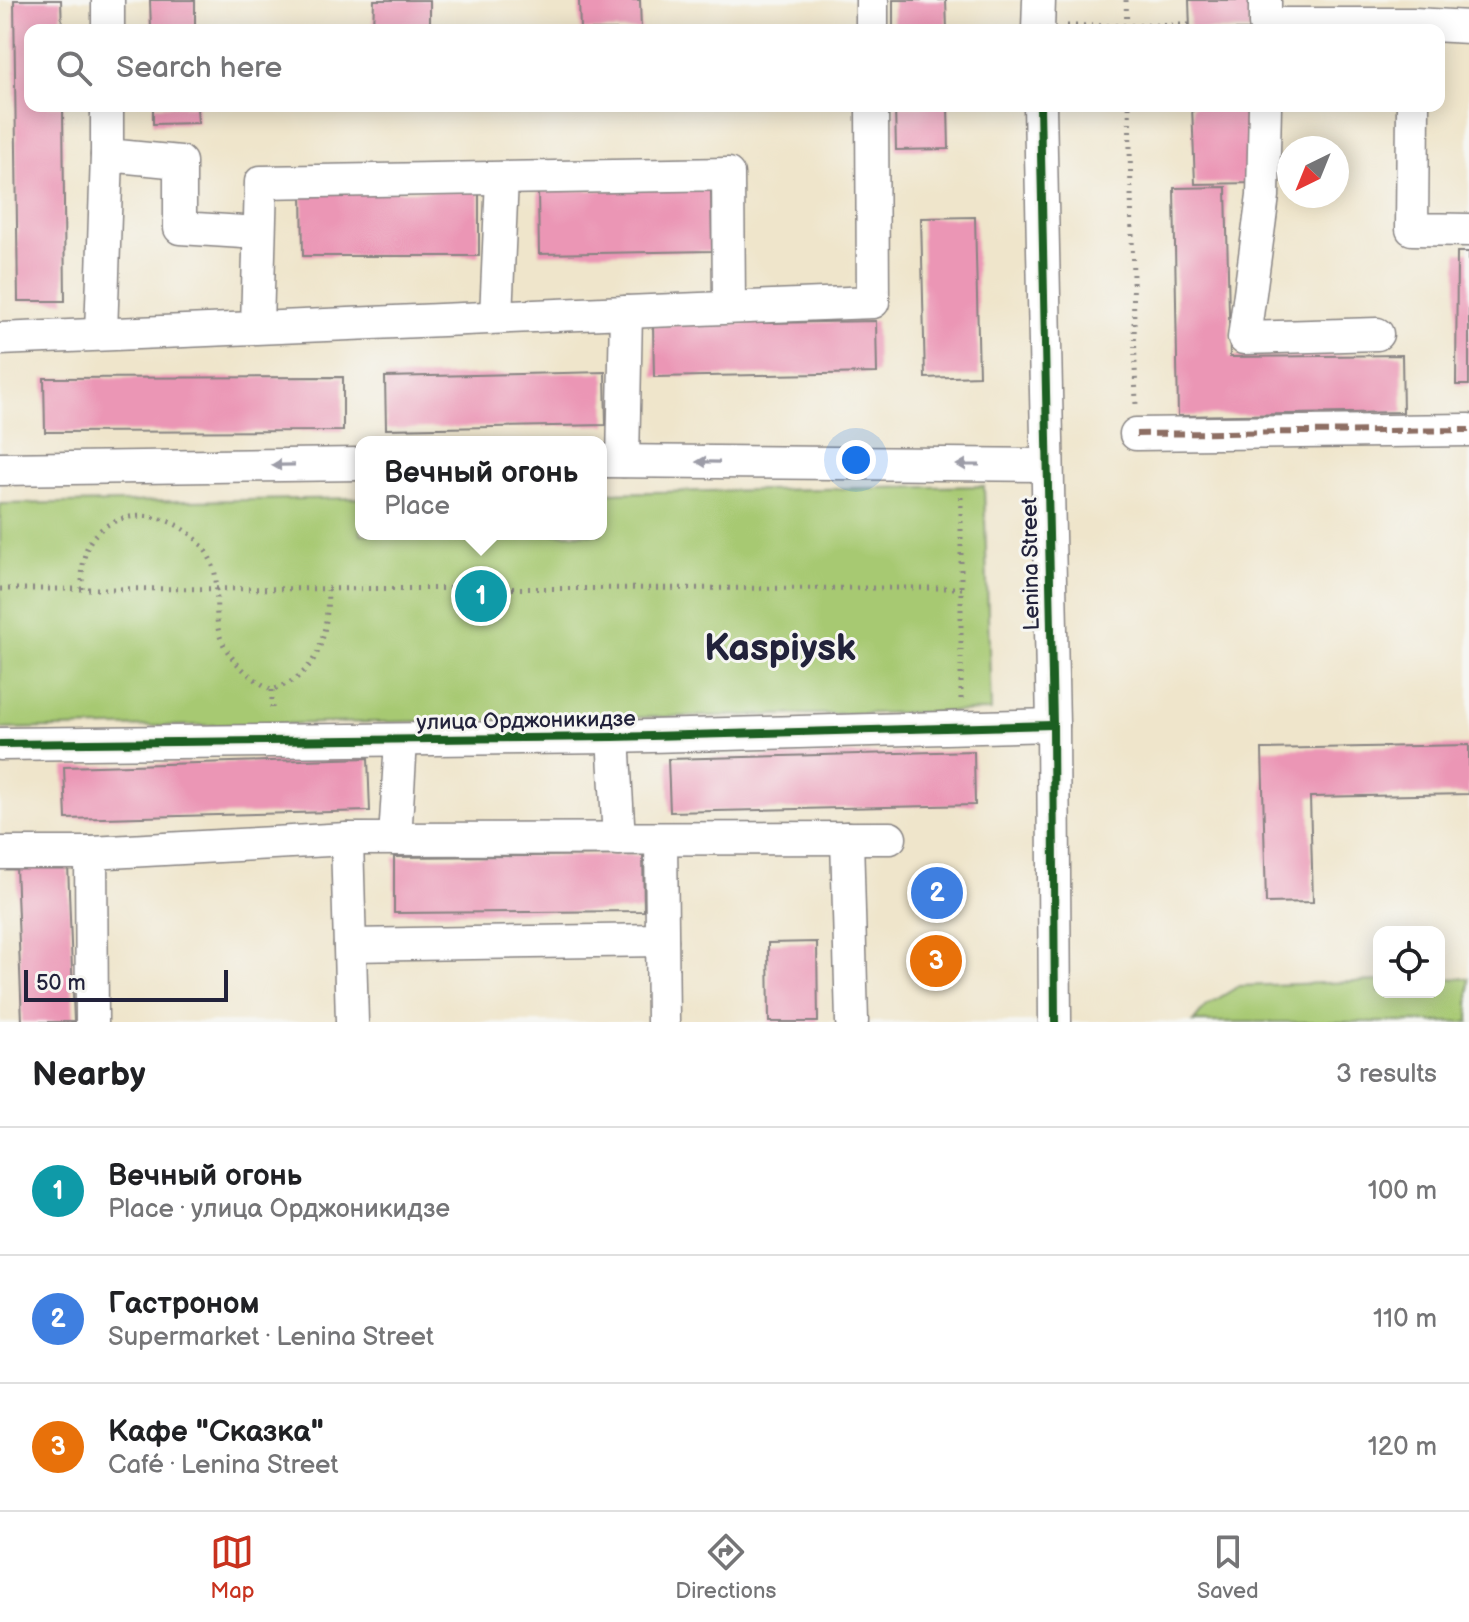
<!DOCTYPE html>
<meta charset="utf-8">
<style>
body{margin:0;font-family:"Balsamiq Sans",sans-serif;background:#f6f6f6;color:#202124}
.controls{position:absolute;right:24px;bottom:24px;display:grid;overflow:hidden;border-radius:16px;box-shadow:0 4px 20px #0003}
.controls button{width:72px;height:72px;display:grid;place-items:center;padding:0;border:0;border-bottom:2px solid #e0e0e0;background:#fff;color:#202124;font:40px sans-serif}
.compass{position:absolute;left:1277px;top:136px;width:72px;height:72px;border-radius:50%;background:#fff;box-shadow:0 4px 20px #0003;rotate:223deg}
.scale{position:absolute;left:24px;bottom:20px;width:204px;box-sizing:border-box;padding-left:8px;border:4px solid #22223b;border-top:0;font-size:22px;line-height:28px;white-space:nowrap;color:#22223b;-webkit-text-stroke:6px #f6f6f2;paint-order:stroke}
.you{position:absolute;left:856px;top:460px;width:28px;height:28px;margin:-20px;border:6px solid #fff;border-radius:50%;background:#1a73e8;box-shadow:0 0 0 12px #1a73e833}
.badge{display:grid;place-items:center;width:52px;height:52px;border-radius:50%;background:#c8321e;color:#fff;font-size:26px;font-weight:700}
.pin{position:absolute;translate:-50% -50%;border:4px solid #fff;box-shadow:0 2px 8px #0006}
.popup{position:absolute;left:355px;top:436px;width:252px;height:104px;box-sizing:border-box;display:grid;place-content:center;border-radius:16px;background:#fff;filter:drop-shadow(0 2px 6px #0005);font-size:26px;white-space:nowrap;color:#757577}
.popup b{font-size:30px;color:#202124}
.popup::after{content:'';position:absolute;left:50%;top:100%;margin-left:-16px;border:16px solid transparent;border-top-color:#fff}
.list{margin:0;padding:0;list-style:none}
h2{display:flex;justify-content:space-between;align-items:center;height:104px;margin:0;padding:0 32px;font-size:34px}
h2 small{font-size:26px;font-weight:400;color:#757577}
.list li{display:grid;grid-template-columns:52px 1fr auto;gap:24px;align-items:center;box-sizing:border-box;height:128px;padding:0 32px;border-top:2px solid #e0e0e0}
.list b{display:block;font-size:30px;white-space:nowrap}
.list p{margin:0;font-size:26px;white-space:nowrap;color:#757577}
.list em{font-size:26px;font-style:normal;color:#757577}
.icon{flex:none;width:44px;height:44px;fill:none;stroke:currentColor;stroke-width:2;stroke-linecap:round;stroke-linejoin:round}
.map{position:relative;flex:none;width:1469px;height:1022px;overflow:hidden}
.search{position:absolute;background:#fff;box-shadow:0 4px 20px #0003;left:24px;right:24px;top:24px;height:88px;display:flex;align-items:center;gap:20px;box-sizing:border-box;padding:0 28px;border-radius:16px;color:#757577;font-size:30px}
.sheet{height:488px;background:#fff}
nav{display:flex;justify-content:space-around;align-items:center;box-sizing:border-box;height:112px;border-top:2px solid #e0e0e0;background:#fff;font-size:22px;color:#757577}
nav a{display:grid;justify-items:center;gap:4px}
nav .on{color:#c8321e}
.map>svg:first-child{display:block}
.green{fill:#a7c972;stroke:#647656;stroke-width:2}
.building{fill:#eb96b5}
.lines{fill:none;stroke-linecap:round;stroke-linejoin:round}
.minor-casing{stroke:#888483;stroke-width:35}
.path{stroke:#888483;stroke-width:5;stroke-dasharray:2 6;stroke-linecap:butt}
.minor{stroke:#fff;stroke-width:32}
.quiet{stroke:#8d6e63;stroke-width:6;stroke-dasharray:12 6;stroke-linecap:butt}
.cycleway-casing{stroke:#f6f6f2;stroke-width:13}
.cycleway{stroke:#1b5e20;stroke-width:8}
.oneway{fill:#9c9ca7}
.labels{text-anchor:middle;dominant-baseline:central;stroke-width:6;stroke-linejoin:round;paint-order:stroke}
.street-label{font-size:22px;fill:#22223b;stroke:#f6f6f2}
.town-label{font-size:38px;font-weight:bold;fill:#22223b;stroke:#f6f6f2}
</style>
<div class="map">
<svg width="1469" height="1022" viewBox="0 0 1469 1022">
<rect width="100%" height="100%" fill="#f6f6f2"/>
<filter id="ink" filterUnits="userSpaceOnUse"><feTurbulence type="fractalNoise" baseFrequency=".0125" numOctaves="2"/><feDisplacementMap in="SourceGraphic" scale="16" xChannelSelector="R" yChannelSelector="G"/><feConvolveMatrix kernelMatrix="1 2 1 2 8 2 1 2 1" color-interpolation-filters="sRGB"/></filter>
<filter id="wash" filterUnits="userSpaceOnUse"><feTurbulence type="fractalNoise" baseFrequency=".006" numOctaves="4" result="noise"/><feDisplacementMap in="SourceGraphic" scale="32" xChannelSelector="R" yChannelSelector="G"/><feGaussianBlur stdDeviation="1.8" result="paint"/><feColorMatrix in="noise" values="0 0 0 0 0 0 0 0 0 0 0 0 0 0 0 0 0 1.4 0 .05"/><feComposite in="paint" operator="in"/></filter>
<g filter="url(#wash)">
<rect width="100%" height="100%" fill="#efe5cb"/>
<g class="green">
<polygon points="984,486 991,711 0,729 0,504 361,498 361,534 601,534 601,493"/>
<polygon points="1469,978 1469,1022 1193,1022 1206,1006 1239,986 1379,981 1379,992 1439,992 1439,979"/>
</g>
<g id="blocks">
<g class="building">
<polygon points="14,0 61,0 62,30 30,30 30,106 63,106 65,301 18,301"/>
<polygon points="150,0 195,0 195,30 151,30"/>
<polygon points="374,0 430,0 430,30 373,30"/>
<polygon points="579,0 640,0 641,30 580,30"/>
<polygon points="893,0 946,0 947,30 893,30"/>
<polygon points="1189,0 1249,0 1250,30 1190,30"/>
<polygon points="153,106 197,106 198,123 153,124"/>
<polygon points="895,106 948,106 949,149 896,150"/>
<polygon points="1192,106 1252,106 1254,183 1195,184"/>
<polygon points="1226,187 1230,357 1402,355 1403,412 1178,416 1174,188"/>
<polygon points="711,188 712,251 539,254 538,191"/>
<polygon points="302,191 479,191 479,256 303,256"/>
<polygon points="975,217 979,376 925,378 921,218"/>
<polygon points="1457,252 1469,252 1469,385 1456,385"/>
<polygon points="876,321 877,373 654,377 653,325"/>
<polygon points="605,372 606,425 386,429 385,377"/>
<polygon points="343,377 343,431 45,432 44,378"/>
<polygon points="1469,745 1469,794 1310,797 1313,902 1266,903 1262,749"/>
<polygon points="974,751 975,805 670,812 668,759"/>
<polygon points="368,758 370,811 66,819 64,767"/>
<polygon points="643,855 644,911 394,913 394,857"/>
<polygon points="68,865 74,1022 22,1022 16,866"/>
<polygon points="817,942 818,1022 769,1022 768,943"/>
</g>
</g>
</g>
<g filter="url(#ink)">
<use href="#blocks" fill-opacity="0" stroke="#888483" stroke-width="2"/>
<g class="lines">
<defs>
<g id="minor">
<polyline points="872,0 872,30"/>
<polyline points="1265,0 1265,24 1414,24 1469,27"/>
<polyline points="108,30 108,0"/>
<polyline points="1038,30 1039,0"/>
<polyline points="107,106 107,155 180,162 180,228 259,233"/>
<polyline points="1040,106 1053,725 1055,1022"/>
<polyline points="1265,106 1263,196 1244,338 1377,334"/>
<polyline points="1413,106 1412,229 1469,230"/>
<polyline points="626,312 873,302 872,106"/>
<polyline points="496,317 502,178"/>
<polyline points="257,326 261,182 728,174 729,306"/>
<polyline points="101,334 107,155"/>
<polyline points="0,339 626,312 623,461"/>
<polyline points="1136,434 1469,430"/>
<polyline points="602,461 1046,465"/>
<polyline points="0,469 361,464"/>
<polyline points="613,737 619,839"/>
<polyline points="0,744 613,737 1053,725"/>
<polyline points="847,838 852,1022"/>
<polyline points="347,839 352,1022"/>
<polyline points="395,839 401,741"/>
<polyline points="661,839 663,1022"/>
<polyline points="0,853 91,853 347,839 890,838"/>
<polyline points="91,853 92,1022"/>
<polyline points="350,945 662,940"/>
</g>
</defs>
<use href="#minor" class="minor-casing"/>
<g class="path">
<polyline points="1126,0 1127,29"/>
<polyline points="1067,26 1190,25"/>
<polyline points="1129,106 1136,407"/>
<polyline points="0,589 963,588"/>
<path d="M82,589C82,570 82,546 98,532C135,499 198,521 213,566C220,587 214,612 219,633C226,658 250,678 272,690C321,674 327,635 328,590"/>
<polyline points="272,690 272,713"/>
<polyline points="961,699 961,493"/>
</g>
<use href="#minor" class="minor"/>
<polyline class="quiet" points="1136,434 1469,430"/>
<defs>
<g id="cycleway">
<polyline points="1040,106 1053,725 1055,1022"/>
<polyline points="0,744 613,737 1053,725"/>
</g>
</defs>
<use href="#cycleway" class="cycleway-casing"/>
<use href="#cycleway" class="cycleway"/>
</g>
<defs><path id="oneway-solid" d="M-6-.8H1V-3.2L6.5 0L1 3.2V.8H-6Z" transform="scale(2)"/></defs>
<g class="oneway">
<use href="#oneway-solid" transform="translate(708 462) rotate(-179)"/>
<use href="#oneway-solid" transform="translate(283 465) rotate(179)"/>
<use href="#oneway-solid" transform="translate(968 465) rotate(180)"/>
</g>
</g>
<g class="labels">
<g class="street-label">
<text transform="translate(1031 564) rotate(-91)">Lenina Street</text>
<text transform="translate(526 721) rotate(-1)">улица Орджоникидзе</text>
</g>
<g class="town-label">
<text x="780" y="648">Kaspiysk</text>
</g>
</g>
</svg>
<div class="controls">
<button><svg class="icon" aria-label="locate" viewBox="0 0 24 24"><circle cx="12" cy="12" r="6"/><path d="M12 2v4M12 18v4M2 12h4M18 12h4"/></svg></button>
</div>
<svg class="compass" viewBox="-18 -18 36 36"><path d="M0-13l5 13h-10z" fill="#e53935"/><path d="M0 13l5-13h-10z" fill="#757577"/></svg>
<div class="scale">50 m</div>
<div class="you"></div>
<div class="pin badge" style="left:481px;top:596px;background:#0f9aa8">1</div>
<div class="popup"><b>Вечный огонь</b>Place</div>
<div class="pin badge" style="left:937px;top:893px;background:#3f7fe0">2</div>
<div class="pin badge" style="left:936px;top:961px;background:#e8710a">3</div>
<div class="search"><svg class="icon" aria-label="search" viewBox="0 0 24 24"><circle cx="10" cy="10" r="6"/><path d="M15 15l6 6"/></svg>Search here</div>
</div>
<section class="sheet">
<h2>Nearby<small>3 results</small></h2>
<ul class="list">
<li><span class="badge" style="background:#0f9aa8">1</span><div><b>Вечный огонь</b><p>Place · улица Орджоникидзе</p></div><em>100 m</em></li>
<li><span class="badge" style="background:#3f7fe0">2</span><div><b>Гастроном</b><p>Supermarket · Lenina Street</p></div><em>110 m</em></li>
<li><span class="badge" style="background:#e8710a">3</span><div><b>Кафе &quot;Сказка&quot;</b><p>Café · Lenina Street</p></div><em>120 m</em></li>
</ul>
</section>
<nav>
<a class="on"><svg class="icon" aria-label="map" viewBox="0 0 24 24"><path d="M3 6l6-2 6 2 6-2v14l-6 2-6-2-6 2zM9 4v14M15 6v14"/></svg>Map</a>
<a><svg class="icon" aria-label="directions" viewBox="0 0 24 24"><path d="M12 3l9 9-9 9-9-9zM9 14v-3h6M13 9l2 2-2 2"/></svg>Directions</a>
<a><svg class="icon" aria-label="saved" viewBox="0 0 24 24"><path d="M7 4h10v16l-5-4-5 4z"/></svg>Saved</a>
</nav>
